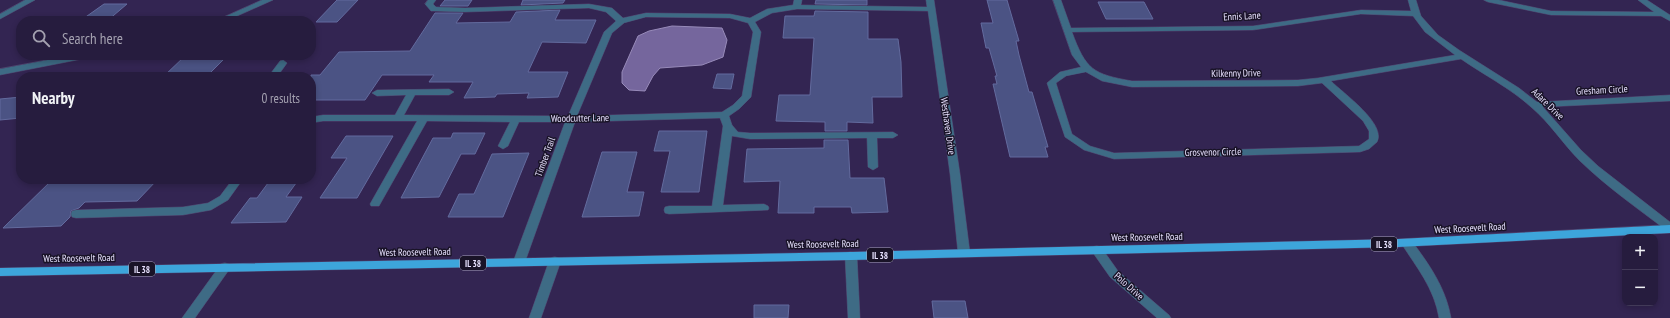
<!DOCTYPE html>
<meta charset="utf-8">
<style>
body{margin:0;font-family:"PT Sans Narrow",sans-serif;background:#322949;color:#f1f3f6}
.controls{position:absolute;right:12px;bottom:12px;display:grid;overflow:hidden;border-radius:8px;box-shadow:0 2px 6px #0003}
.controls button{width:36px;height:36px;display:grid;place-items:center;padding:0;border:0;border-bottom:1px solid #423a58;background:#261c3e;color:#f1f3f6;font:20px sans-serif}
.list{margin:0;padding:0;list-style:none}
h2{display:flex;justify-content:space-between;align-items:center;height:52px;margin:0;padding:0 16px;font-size:17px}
h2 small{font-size:13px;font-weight:400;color:#a4a1b0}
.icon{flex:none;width:22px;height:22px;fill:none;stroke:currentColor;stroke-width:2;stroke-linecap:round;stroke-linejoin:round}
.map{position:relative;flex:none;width:1670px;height:318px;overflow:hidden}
.search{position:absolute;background:#261c3e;box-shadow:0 2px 6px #0003;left:16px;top:16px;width:300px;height:44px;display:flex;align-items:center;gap:10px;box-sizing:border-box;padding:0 14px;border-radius:16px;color:#a4a1b0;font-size:15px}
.panel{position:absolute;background:#261c3e;box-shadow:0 2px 6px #0003;left:16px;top:72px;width:300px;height:112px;border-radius:16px}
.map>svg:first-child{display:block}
.water{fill:#75669d;stroke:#988bba}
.building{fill:#4b5384;stroke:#636b9e}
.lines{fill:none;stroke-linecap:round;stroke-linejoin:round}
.minor-casing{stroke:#50436e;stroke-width:1}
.major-casing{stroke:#50436e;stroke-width:1}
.minor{fill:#3e6b85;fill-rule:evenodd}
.major{fill:#3da5db;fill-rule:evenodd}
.labels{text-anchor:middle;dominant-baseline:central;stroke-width:3;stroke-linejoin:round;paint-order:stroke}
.shield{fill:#191327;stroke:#aaa4be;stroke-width:1}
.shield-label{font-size:9px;font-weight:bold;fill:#e8e2ff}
.street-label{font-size:10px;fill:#e8e2ff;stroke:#191327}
</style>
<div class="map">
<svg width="1670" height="318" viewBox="0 0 1670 318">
<rect width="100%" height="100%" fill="#332552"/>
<polygon class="water" points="672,26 722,28 727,40 723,57 702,65 660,68 653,76 645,91 629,90 622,83 622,72 638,36 649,31"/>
<g class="building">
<polygon points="337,0 358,0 337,22 316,22"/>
<polygon points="445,0 472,0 468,6 440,6"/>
<polygon points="523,0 565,0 563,3 521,5"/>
<polygon points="816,0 867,0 867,5 815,4"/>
<polygon points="987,0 1007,0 1019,41 1016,41 1019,55 1029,92 1032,92 1048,147 1045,147 1048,157 1010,157 993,84 997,84 995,76 997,76 989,48 986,48 981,23 993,23"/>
<polygon points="1098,2 1144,2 1153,19 1106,19"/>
<polygon points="104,4 127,4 107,21 80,21"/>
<polygon points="560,10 555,20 596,20 586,43 542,42 528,72 568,72 558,97 527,98 529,93 497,94 495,97 464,98 473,82 429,82 434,75 382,75 365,100 311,100 311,75 320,75 339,52 410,51 435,13 463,13 456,23 510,22 516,12"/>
<polygon points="815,11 868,12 868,39 898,39 901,62 902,97 872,97 873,123 847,122 847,131 825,131 825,122 776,121 779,95 810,95 814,38 783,38 785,16 814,16"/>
<polygon points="186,55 228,55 206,77 163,77"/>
<polygon points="717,74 734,74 731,89 713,88"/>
<polygon points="21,97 21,118 0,120 0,99"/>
<polygon points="659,131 707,131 699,192 661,192 670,151 654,151"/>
<polygon points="453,133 485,133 475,154 461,154 439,197 401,198 433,138 451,138"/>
<polygon points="346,136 393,136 357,198 320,198 347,158 331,158"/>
<polygon points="824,140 848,140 850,178 884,178 888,212 852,213 851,207 814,207 814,213 778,213 780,181 744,182 747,149 824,148"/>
<polygon points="602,152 637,152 627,192 644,192 639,216 582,217"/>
<polygon points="529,153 503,217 448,217 459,194 474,194 492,154"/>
<polygon points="53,179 158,179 137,201 85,202 79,208 71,211 70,217 61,226 3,228"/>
<polygon points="271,179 299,179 286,197 302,197 286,222 231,223 250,198 257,198"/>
<polygon points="932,301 965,301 968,318 934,318"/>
<polygon points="754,305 789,305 788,318 754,318"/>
</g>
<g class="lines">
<defs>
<g id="minor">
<polygon points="25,0 35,0 0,19 0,14"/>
<polygon points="262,0 273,0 226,21 215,21"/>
<path d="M428,0H436L433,4L436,7L465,8L589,4L612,8L623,18L646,13L730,14L750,18L767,9L793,5L794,0H802L801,5L927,7L926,0H934L960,174L970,253L968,256H960L958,253L950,174L928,11L797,9L772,13L755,22L761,32L751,97L739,109L729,116L732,125L738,132L750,133L893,132L898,135L893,138H877L878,167L873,170L868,167L867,138L750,139L732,136L723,205L764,204L768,206L769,208L768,210L669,214L665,213L664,210L665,207L669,206H712L723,126L720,118L575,122L525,262L523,265H515L513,262L565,122H519L508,146L503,149L498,146L510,122L427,121L379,206H371L370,204L417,121H323L311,123V117L323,115H395L406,95L377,96L372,93L377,90L449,89L454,92L449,95H415L404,115L568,116L604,32L616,21L606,12L589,8L465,12L434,11H431L425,4ZM646,17L730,18L748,23L753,32L742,96L733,105L722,112L577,116L612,33L624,23Z"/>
<path d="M1053,0H1061L1071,28L1253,26L1361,10L1411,11L1408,0H1416L1421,16L1438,35L1459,50L1519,88L1537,102L1670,95V101L1543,107L1581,150L1598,166L1670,222V231L1666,230C1637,208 1607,187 1580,161C1563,144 1550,123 1531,107C1510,88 1484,75 1461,59L1331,81C1343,93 1387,124 1377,142L1369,149L1360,152L1114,159L1084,150L1065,137L1047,83L1060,72L1081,67L1072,55ZM1361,14L1413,16L1425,32L1455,55L1318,78L1298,80L1132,81C1093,74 1086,70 1072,32L1253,30ZM1086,72L1102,81L1132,87L1298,86L1322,83L1363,121L1369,131V139L1359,146L1114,153L1090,146L1072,134L1056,83L1066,76Z"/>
<polygon points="1484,0 1499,0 1551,11 1654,12 1638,0 1647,0 1670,15 1670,21 1661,16 1551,15 1488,2"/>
<polygon points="74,55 91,55 87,58 0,75 0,69"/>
<polygon points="283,60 287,63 277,77 268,77 280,61"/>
<polygon points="233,179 243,179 228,200 211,210 183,215 76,218 72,217 71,214 72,211 76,210 183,207 208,203 220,196"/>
<path d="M1407,239L1411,240C1429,264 1446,288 1451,318H1439C1434,288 1417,268 1401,243L1403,240Z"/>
<polygon points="1097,246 1101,247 1118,271 1169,315 1171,318 1157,318 1110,277 1091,250 1093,247"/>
<polygon points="851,252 855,253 857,256 860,318 848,318 845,256 847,253"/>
<polygon points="555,257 559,258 561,261 541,318 529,318 549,261 551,258"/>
<polygon points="225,263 229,264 231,267 195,318 182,318 221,264"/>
</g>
<polygon id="major" points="1670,225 1670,233 1398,247 851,260 0,276 0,268 851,252 1398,239"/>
</defs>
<use href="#minor" class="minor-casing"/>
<use href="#major" class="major-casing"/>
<use href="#minor" class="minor"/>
<use href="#major" class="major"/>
</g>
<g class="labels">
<g class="shield">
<rect x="1371" y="237" width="26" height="14" rx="3"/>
<rect x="867" y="248" width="26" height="14" rx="3"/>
<rect x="460" y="256" width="26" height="14" rx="3"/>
<rect x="129" y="262" width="26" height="14" rx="3"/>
</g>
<g class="shield-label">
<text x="1384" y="244">IL 38</text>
<text x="880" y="255">IL 38</text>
<text x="473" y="263">IL 38</text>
<text x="142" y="269">IL 38</text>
</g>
<g class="street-label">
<text transform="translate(1242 16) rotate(-3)">Ennis Lane</text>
<text transform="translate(1236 73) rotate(-1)">Kilkenny Drive</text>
<text transform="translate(1602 90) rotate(-3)">Gresham Circle</text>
<text transform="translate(1548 104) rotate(44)">Adare Drive</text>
<text transform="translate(580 118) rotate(-1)">Woodcutter Lane</text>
<text transform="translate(948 126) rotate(82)">Westhaven Drive</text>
<text transform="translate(1213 152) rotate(-1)">Grosvenor Circle</text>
<text transform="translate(545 157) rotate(-70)">Timber Trail</text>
<text transform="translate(1470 228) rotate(-3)">West Roosevelt Road</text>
<text transform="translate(1147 237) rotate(-1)">West Roosevelt Road</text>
<text transform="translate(823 244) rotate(-1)">West Roosevelt Road</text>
<text transform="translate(415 252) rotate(-1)">West Roosevelt Road</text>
<text transform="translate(79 258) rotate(-1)">West Roosevelt Road</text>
<text transform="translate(1129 286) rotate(42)">Polo Drive</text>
</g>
</g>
</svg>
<div class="controls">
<button>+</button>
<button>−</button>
</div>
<div class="search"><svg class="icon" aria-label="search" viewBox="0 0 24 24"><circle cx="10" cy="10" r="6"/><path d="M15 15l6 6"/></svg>Search here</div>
<section class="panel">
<h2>Nearby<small>0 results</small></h2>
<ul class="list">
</ul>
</section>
</div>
